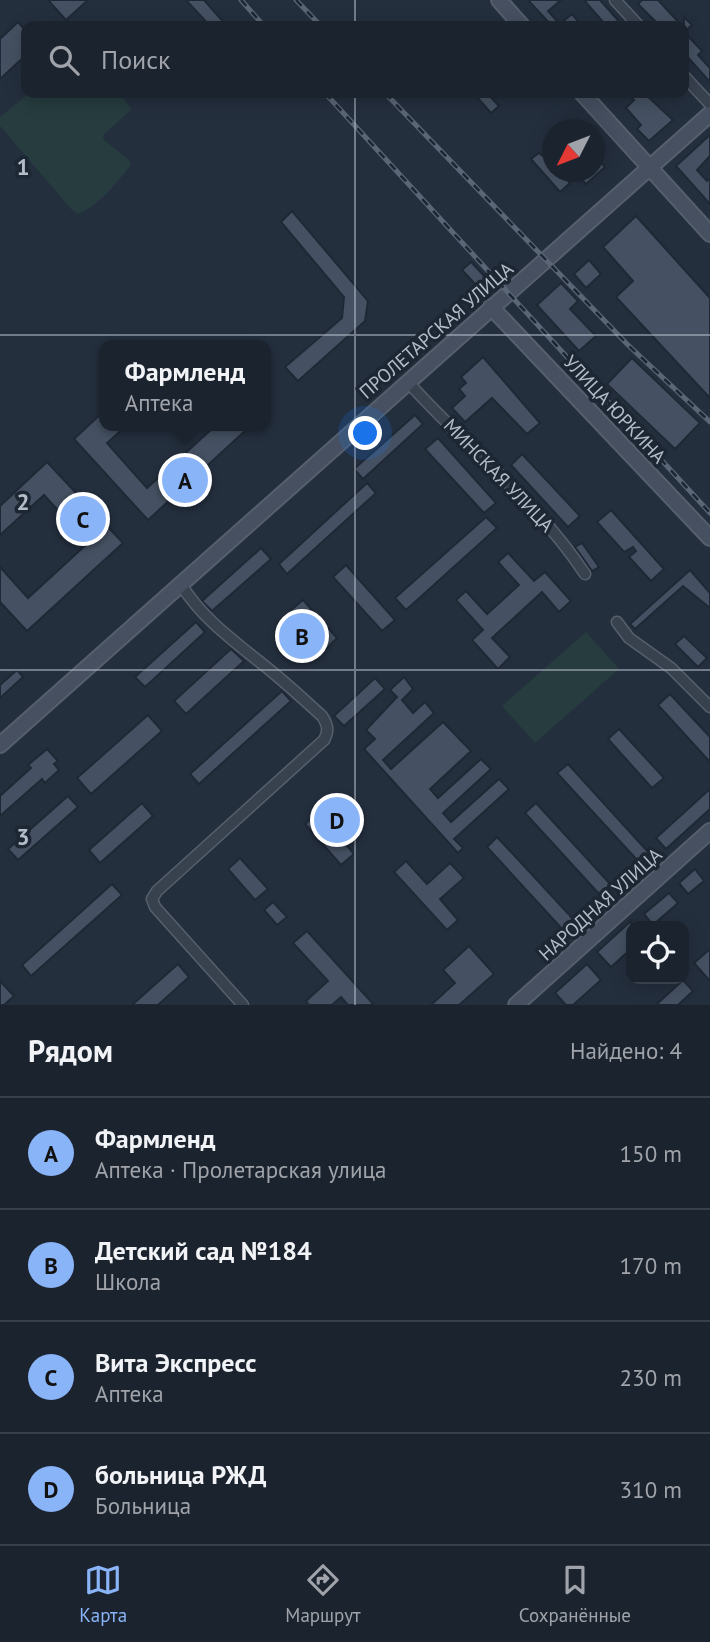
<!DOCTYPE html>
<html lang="ru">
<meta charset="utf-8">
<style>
body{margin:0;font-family:"PT Sans",sans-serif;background:#242b36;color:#f1f3f6}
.controls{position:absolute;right:21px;bottom:21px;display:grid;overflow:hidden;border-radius:14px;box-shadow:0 4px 18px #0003}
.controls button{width:63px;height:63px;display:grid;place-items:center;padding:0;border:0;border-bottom:2px solid #39404a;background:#1b232e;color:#f1f3f6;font:35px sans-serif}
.compass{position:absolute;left:542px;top:119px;width:63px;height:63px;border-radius:50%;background:#1b232e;box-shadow:0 4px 18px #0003;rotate:228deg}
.you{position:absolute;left:366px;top:434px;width:24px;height:24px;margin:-18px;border:5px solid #fff;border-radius:50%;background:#1a73e8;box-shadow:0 0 0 10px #1a73e833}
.badge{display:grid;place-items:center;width:46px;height:46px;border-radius:50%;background:#8ab4f8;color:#111;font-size:23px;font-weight:700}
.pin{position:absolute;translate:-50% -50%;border:4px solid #fff;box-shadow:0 2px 7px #0006}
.popup{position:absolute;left:99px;top:340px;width:172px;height:91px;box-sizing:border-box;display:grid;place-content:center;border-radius:14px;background:#1b232e;filter:drop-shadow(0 2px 5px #0005);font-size:23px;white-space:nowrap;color:#a0a4aa}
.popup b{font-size:26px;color:#f1f3f6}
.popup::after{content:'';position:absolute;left:50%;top:100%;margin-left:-14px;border:14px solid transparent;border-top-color:#1b232e}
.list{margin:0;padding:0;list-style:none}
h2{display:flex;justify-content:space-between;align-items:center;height:91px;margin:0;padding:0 28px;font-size:30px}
h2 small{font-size:23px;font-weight:400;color:#a0a4aa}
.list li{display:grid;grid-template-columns:46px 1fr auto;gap:21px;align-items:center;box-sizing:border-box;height:112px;padding:0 28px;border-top:2px solid #39404a}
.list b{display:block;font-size:26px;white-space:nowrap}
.list p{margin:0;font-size:23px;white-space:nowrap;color:#a0a4aa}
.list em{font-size:23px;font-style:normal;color:#a0a4aa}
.icon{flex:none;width:38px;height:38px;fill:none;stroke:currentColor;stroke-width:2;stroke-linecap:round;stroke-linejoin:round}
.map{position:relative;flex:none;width:710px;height:1005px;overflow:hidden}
.search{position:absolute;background:#1b232e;box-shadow:0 4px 18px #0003;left:21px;right:21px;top:21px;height:77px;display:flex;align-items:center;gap:18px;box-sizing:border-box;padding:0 24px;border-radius:14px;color:#a0a4aa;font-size:26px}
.sheet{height:539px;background:#1b232e}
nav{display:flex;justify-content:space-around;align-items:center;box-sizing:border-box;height:98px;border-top:2px solid #39404a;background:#1b232e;font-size:19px;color:#a0a4aa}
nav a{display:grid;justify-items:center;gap:4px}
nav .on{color:#8ab4f8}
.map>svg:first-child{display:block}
.green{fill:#263c3f}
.building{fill:#455162;stroke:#1f2835;stroke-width:2}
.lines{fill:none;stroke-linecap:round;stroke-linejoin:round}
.street-casing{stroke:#565f6c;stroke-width:13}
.secondary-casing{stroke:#565f6c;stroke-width:18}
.street{stroke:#38414e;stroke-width:10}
.secondary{stroke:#465061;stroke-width:14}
.rail-casing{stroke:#5a6575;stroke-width:5}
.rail{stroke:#1d2633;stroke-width:2.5;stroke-dasharray:8;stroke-linecap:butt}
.grid{fill:none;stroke:#b4bcc9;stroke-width:2;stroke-opacity:0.55}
.labels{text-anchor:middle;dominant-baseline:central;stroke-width:7;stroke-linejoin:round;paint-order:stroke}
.street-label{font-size:19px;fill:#b4bcc9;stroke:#1d2633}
.grid-label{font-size:23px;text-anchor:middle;font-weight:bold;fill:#b4bcc9;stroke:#1d2633;stroke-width:7;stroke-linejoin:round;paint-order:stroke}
</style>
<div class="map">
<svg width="710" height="1005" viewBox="0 0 710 1005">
<rect width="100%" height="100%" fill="#242f3e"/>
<g class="green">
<path d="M29,93H118L132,109L104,134L103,139L131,162L130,166C116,183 100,205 78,214L72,210L0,126V117Z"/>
<polygon points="586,632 619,669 535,743 502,706"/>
</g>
<g class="building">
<polygon points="48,0 88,0 66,20"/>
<polygon points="186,0 204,0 227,26 210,26"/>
<polygon points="528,0 561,0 548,11 560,24 572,14 582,26 552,26"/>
<polygon points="584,0 600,0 623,26 600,26 604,23"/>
<polygon points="642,0 658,0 682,26 660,26 638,4"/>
<polygon points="684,17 692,25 684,32 702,51 698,55 710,68 710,82 684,53"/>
<polygon points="18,22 26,31 26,55 0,79 0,39"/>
<polygon points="481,93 487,93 499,106 491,113 477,97"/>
<polygon points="627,93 644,93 673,120 649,141 637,129 641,125 626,108 634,100"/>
<polygon points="710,135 710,156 697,170 707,181 710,178 710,204 676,166"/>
<polygon points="539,153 552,163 552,172 560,172 570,183 560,192 531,159"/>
<polygon points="594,154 605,167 586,184 575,172 594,172"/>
<polygon points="292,211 368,301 365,321 298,381 285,367 342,318 344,297 281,222"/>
<polygon points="636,216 710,298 710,398 616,297 633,281 603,247"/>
<polygon points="589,260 601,274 586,288 574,274"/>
<polygon points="471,262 486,278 477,286 462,270"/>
<polygon points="561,283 578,301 570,309 596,336 579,351 537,305"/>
<polygon points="483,357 540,423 527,434 492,398 465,422 452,408 465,396 459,389 466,383 461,377"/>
<polygon points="632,358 700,423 675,449 607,384"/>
<polygon points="104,411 104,426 126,426 107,443 147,488 215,426 242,426 246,430 148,520 74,439"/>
<polygon points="415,415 423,424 363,479 354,469"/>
<polygon points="438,438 496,503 484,513 425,449"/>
<polygon points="522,454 580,516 568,527 511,465"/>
<polygon points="47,462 123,543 27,631 0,602 0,567 28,598 88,543 44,495 0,535 0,506"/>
<polygon points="367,483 376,493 287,574 279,564"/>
<polygon points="611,510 664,569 651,581 629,557 636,551 633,547 624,552 597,522"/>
<polygon points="486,517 497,528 406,610 395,598"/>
<polygon points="582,543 599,567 592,571 575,547"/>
<polygon points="261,548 271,559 212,611 202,601"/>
<polygon points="508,553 534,581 545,572 571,601 559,612 542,592 492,638 510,657 498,669 472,640 483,630 456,600 466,591 487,614 519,585 498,562"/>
<polygon points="346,565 395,620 382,631 333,577"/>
<polygon points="690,570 710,593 710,608 683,586 635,629 630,624"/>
<polygon points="303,600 337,638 326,649 291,610"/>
<polygon points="196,622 205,632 145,687 135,677"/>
<polygon points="684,636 707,658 698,667 675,644"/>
<polygon points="231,649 244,661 186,714 174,701"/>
<polygon points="17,670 23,677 0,698 0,685"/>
<polygon points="404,677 413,689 402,700 413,713 425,702 434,713 383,760 391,769 443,722 471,751 430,789 438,798 481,759 491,769 443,813 451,822 499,779 509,789 454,839 463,848 458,853 364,749 375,739 366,730 397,697 390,690"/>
<polygon points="375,678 385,689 344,726 334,716"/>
<polygon points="282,691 291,701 199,784 190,774"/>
<polygon points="670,694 710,737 710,762 658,705"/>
<polygon points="148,715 162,731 91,794 77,778"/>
<polygon points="619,729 664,778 652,788 608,739"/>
<polygon points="47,749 58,761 54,764 59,770 45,783 42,779 0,816 0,796 31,768 28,765"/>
<polygon points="568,764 649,853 639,862 557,773"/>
<polygon points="710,789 710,809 666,849 656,838"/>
<polygon points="68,796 78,807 18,860 8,849"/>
<polygon points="142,803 153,816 100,863 89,850"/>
<polygon points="536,803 612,886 601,896 525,813"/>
<polygon points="318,812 354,854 341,865 305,824"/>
<polygon points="497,837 575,921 564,931 487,847"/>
<polygon points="240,858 268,889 255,900 228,869"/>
<polygon points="406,861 427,884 450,863 464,878 440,899 458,920 447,930 394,872"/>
<polygon points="695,869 704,881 688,894 679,883"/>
<polygon points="112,884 122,895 31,976 22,965"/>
<polygon points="669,893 678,903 653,925 644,914"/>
<polygon points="273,902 287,917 277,925 264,910"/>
<polygon points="631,921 631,949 611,967 597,952"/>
<polygon points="307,931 374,1005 348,1005 341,997 332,1005 309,1005 306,1001 328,981 293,943"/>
<polygon points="469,946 494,974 459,1005 431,1005 455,983 443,970"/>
<polygon points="710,949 710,981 694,963"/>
<polygon points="178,964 189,977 158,1005 132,1005"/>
<polygon points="587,964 601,980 573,1005 566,1005 555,993"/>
<polygon points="683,980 693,991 678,1005 656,1005"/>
<polygon points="0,981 14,996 4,1005 0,1005"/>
</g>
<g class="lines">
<defs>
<g id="street">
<polyline points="615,0 639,26"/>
<polyline points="684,76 710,104"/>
<path d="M407,381C466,447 536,500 585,574"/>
<path d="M180,583C201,617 230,638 261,663C282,679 302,698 322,716C328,725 329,731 324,740L157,891L152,899L155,907L243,1005"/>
<polyline points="617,622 629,638 671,668 710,707"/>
</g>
<g id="secondary">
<polyline points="499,0 522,26"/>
<polyline points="582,93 710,234"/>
<polyline points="491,307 710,538"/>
<polyline points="0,745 710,114"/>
<polyline points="516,1005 710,831"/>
</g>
</defs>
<use href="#street" class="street-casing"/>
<use href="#secondary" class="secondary-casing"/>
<use href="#street" class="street"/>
<use href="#secondary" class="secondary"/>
<defs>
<g id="rail">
<polyline points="241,0 264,26"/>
<polyline points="296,0 321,26"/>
<polyline points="325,93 710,513"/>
<polyline points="385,93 628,345 710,422"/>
</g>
</defs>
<use href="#rail" class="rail-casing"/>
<use href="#rail" class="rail"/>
</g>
<path class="grid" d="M355,0V26M355,93V1005M0,335H710M0,670H710"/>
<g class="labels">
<g class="street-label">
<text transform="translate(436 330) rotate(-41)">ПРОЛЕТАРСКАЯ УЛИЦА</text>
<text transform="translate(615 409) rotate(47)">УЛИЦА ЮРКИНА</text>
<text transform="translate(499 475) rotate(46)">МИНСКАЯ УЛИЦА</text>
<text transform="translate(600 904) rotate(-42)">НАРОДНАЯ УЛИЦА</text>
</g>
</g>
<g class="grid-label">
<text x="23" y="175">1</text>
<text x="23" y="510">2</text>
<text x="23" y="845">3</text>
</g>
</svg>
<div class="controls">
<button><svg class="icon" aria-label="locate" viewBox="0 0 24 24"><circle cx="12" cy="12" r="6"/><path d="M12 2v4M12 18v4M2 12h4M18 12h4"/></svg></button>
</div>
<svg class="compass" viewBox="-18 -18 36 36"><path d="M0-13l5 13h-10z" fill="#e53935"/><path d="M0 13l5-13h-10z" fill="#a0a4aa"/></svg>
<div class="you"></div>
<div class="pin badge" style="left:185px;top:480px">A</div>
<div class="popup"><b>Фармленд</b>Аптека</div>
<div class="pin badge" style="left:302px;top:636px">B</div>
<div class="pin badge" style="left:83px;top:519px">C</div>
<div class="pin badge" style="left:337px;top:820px">D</div>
<div class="search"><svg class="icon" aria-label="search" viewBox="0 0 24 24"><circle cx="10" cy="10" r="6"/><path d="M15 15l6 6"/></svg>Поиск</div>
</div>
<section class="sheet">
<h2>Рядом<small>Найдено: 4</small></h2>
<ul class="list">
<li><span class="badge">A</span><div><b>Фармленд</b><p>Аптека · Пролетарская улица</p></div><em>150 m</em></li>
<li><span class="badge">B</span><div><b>Детский сад №184</b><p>Школа</p></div><em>170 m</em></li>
<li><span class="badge">C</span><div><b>Вита Экспресс</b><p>Аптека</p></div><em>230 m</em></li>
<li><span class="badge">D</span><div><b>больница РЖД</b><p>Больница</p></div><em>310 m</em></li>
</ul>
</section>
<nav>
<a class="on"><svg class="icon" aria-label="map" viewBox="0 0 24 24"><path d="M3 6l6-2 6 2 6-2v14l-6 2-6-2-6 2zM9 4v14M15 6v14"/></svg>Карта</a>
<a><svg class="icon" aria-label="directions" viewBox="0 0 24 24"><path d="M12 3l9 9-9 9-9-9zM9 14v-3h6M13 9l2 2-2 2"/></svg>Маршрут</a>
<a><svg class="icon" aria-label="saved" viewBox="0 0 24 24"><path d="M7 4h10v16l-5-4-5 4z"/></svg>Сохранённые</a>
</nav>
